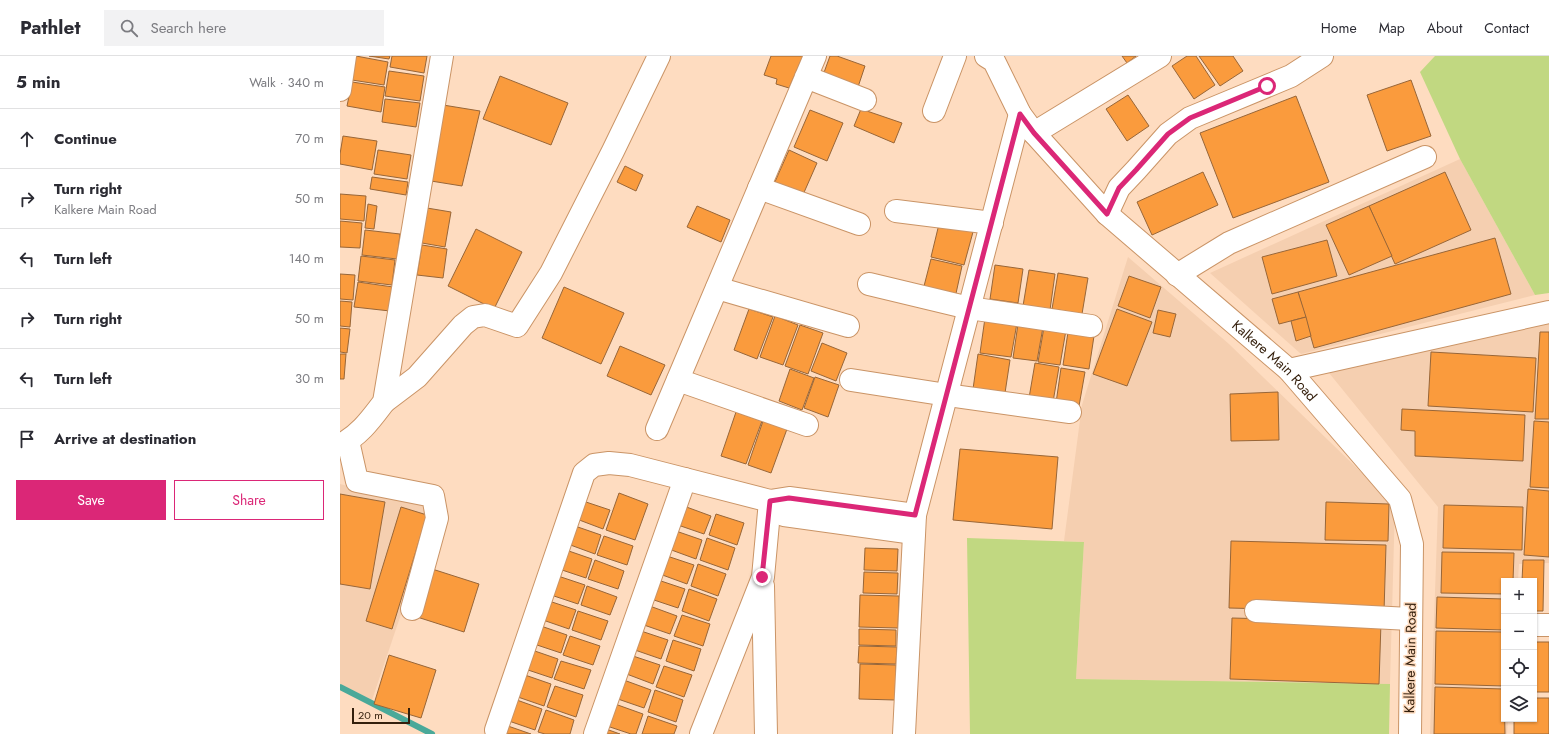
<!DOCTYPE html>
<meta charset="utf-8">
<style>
body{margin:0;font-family:Jost,sans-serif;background:#f2f2f3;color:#2b2b33}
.controls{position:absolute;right:12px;bottom:12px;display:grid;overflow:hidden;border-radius:0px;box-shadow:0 1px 3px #0004}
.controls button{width:36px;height:36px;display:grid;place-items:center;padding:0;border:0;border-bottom:1px solid #e1e1e2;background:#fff;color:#2b2b33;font:20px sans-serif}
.scale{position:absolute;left:12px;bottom:10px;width:58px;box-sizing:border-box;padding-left:4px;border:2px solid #341f0c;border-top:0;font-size:11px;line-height:14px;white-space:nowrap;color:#341f0c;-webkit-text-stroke:3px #fedcc0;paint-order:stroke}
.stop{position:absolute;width:12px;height:12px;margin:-9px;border:3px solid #db2777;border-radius:50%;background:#fff}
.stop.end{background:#db2777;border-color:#fff;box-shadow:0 1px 4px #0008}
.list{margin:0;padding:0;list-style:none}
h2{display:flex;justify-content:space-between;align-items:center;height:52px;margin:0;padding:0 16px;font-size:17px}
h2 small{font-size:13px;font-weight:400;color:#7c7c81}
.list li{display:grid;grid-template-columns:26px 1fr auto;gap:12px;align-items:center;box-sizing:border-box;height:60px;padding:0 16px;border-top:1px solid #e1e1e2}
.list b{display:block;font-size:15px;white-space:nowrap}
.list p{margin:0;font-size:13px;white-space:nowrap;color:#7c7c81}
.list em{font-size:13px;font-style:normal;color:#7c7c81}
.actions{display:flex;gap:8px;padding:12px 16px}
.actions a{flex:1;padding:9px 0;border:1px solid #db2777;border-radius:0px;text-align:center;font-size:14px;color:#db2777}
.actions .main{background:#db2777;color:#fff}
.icon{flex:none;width:22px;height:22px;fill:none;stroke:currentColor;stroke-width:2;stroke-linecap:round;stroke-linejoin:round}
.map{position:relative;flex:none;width:1209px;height:678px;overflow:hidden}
header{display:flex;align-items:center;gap:24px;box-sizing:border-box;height:56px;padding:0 20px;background:#fff;border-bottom:1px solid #e1e1e2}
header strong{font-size:19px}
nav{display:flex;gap:22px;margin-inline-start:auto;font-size:14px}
.search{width:280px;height:36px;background:#f2f2f3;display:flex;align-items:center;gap:10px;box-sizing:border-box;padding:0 14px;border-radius:0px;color:#7c7c81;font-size:15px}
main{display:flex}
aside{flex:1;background:#fff}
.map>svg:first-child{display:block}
.built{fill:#f5cfb0}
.green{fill:#c1d881}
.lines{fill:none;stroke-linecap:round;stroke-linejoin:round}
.stream{stroke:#4aa999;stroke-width:6}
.building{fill:#fa9b3d;stroke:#986638}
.minor-casing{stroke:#ca9466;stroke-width:24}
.minor{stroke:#fff;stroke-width:22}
.route{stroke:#db2777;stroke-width:5}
.labels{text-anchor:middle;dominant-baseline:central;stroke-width:3;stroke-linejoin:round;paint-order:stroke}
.street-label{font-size:14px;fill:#341f0c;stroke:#fedcc0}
</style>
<header>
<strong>Pathlet</strong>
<div class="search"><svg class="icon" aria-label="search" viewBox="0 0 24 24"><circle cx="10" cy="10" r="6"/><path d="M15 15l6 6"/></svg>Search here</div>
<nav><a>Home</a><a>Map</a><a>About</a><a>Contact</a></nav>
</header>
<main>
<aside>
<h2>5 min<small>Walk · 340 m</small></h2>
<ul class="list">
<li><svg class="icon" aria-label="ahead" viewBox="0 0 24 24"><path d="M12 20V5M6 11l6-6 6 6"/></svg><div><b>Continue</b></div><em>70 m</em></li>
<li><svg class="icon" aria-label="right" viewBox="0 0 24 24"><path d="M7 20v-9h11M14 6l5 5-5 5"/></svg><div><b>Turn right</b><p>Kalkere Main Road</p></div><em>50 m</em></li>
<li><svg class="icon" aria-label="left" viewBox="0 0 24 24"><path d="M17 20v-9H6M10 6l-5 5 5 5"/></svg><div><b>Turn left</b></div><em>140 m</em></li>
<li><svg class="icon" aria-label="right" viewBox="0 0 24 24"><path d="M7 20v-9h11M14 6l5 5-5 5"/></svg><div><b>Turn right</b></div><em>50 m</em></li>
<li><svg class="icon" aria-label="left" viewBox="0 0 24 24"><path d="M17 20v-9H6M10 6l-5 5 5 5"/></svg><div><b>Turn left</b></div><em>30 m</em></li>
<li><svg class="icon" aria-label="arrive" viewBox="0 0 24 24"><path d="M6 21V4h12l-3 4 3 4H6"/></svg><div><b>Arrive at destination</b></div></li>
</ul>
<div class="actions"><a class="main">Save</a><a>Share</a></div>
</aside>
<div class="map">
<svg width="1209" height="678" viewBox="0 0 1209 678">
<rect width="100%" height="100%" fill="#fedcc0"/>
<g class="built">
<polygon points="1120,103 1195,239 961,298 870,217"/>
<polygon points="788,201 889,288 1055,449 1050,628 736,623 744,486 724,485 742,349"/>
<polygon points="1209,265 1209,507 1179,508 1178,525 1164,525 1164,663 1168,663 1167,678 1090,678 1098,451 985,312"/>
<polygon points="0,428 97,452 32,644 0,628"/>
</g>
<g class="green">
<polygon points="1095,0 1209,0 1209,237 1195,239 1120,103 1080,16"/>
<polygon points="627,482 744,486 736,623 1050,628 1049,678 630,678"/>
</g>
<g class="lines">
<polyline class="stream" points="0,631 92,678"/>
</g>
<g class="building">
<polygon points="16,0 48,6 44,29 12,24"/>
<polygon points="29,0 50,0 49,3"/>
<polygon points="52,0 87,0 84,17 50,11"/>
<polygon points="431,0 463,0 449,32 436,28 437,23 424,19"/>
<polygon points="490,0 497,0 525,10 517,34 482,22"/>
<polygon points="782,0 796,0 787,7"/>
<polygon points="847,0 856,0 875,29 854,43 832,10"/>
<polygon points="859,0 893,0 903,15 880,30"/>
<polygon points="49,15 84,20 80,45 45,40"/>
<polygon points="160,20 228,47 211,89 143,63"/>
<polygon points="1071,24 1091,80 1047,95 1027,39"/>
<polygon points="12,26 45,31 41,56 7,50"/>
<polygon points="788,39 809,70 787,85 766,53"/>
<polygon points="956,40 989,126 893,162 860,77"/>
<polygon points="45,43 80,47 76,71 42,66"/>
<polygon points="103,49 140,55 122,130 91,125"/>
<polygon points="521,53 562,67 554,87 514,70"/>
<polygon points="470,54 503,67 487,105 454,91"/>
<polygon points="3,80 37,85 32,114 0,108 0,98"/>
<polygon points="38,94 71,99 67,123 34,118"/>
<polygon points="449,94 477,107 462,141 434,128"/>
<polygon points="285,110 303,119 296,135 277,126"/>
<polygon points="863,116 878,149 812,179 797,146"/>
<polygon points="1105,116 1131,174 1055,208 1029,150"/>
<polygon points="32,121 68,126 66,139 30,133"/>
<polygon points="0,138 26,140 24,165 0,163"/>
<polygon points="28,148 37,150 34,173 25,172"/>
<polygon points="357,150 390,164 381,186 347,171"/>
<polygon points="1029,150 1052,200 1009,219 986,169"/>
<polygon points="87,152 111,156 105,191 82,187"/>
<polygon points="0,165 22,167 20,192 0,191"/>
<polygon points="599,168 633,176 624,209 591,201"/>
<polygon points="136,173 182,196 154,253 108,230"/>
<polygon points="25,174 60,178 57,203 22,199"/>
<polygon points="1155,182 1171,238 974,292 958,236"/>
<polygon points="987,184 997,220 932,238 922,201"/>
<polygon points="82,189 107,193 103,222 77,219"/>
<polygon points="21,200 55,204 52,229 18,225"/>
<polygon points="591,203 622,210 615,242 583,234"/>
<polygon points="655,209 683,213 678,247 650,243"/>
<polygon points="689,214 715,218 710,254 683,250"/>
<polygon points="718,217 748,222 742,258 712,253"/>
<polygon points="0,218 15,219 13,244 0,243"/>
<polygon points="789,220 821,231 810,262 778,250"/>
<polygon points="18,226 53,231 50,255 14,251"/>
<polygon points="224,231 284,257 261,308 202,282"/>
<polygon points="958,236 966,261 939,268 932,243"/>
<polygon points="0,245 12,246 10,271 0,270"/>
<polygon points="409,253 433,261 417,303 394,294"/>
<polygon points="777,253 812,266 787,330 753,318"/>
<polygon points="818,254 836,258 830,281 813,277"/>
<polygon points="435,260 458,269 443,309 420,301"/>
<polygon points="966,261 971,280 956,285 951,265"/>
<polygon points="645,262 677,267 671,301 640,297"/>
<polygon points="678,268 703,271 697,305 673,302"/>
<polygon points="460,269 483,277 468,318 445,310"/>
<polygon points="704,271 726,274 720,309 698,306"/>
<polygon points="0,272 10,273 7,297 0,296"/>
<polygon points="728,276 754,280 749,313 723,309"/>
<polygon points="1200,276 1209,276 1209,363 1195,363"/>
<polygon points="482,287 507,297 496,325 471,315"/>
<polygon points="280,290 325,309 311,339 267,320"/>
<polygon points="1091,296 1196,302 1193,356 1088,350"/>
<polygon points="0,298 6,298 4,323 0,323"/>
<polygon points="638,298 670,304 665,337 633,333"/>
<polygon points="695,307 719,311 713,346 689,342"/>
<polygon points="721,312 745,316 739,350 716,347"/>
<polygon points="450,313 474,322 462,354 439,345"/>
<polygon points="475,321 499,329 488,361 464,352"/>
<polygon points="938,336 939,384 891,385 890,338"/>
<polygon points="1062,353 1185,359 1183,405 1075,400 1075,375 1061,374"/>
<polygon points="396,356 422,365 406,408 381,400"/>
<polygon points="423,365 447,373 431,417 408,409"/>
<polygon points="1194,365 1209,366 1209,432 1190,431"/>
<polygon points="620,393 718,401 712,473 613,464"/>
<polygon points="1188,433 1209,435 1209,501 1184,499"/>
<polygon points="279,437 308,448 295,484 266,474"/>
<polygon points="0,438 45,446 30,533 0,528"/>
<polygon points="240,444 270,454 263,473 234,462"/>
<polygon points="986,446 1049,448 1048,485 985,484"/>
<polygon points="341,449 371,460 364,478 335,468"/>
<polygon points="1104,449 1183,451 1182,494 1103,492"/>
<polygon points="61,451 87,459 52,573 26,565"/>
<polygon points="376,458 404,467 397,489 369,479"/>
<polygon points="232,469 261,479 255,498 225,487"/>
<polygon points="333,474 362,484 356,503 326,492"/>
<polygon points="264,480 293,490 287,509 257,499"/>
<polygon points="367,482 395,492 388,514 360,504"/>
<polygon points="891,485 1046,489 1044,556 889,552"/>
<polygon points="525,492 558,493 557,515 524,514"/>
<polygon points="223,493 252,503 246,522 216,512"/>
<polygon points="1102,496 1174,497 1173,525 1164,525 1164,538 1101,537"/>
<polygon points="324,499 354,509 347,528 317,517"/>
<polygon points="255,504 284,515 278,533 248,523"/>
<polygon points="1183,504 1204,504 1203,555 1194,555 1194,525 1182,525"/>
<polygon points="358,508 386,518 378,540 351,530"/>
<polygon points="89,512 139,528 124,576 74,560"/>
<polygon points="524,516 558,517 557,538 523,537"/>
<polygon points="215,519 245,529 238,548 208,538"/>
<polygon points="315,523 345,533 338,552 308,542"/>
<polygon points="247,530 277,541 270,559 241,549"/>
<polygon points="349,533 377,543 369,565 342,555"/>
<polygon points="520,539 559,540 558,572 519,571"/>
<polygon points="1097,541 1164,543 1164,574 1096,572"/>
<polygon points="206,544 236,554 229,573 200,563"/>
<polygon points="307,549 337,560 330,578 301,568"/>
<polygon points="238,555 268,565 261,584 232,574"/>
<polygon points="342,559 370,568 363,590 334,580"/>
<polygon points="892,562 1041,566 1039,628 890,623"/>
<polygon points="198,569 227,579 221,597 191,587"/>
<polygon points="519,573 556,574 556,590 519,589"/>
<polygon points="298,574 328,584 321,603 292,593"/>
<polygon points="1096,575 1164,576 1164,630 1095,628"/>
<polygon points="230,580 260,590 253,609 223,599"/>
<polygon points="333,584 361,593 354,615 326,605"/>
<rect x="1194" y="586" width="15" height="50"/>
<polygon points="519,590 557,591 556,608 518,607"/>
<polygon points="189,593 218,603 212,622 182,612"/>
<polygon points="49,599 96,614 81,662 34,648"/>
<polygon points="290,599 320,609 313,628 284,617"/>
<polygon points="221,605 251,614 244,633 214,623"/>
<polygon points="520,608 556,609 555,644 519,643"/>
<polygon points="324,610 352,619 344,641 316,631"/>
<polygon points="182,618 211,628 204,650 175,640"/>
<polygon points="281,623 311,634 304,652 275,642"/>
<polygon points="215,630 243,639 236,661 207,651"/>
<polygon points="1095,631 1164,633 1165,678 1094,678"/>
<polygon points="315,634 343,644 336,666 308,656"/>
<polygon points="1194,642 1209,642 1209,678 1174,678 1174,663 1194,663"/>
<polygon points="174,643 202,653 195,674 166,664"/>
<polygon points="275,648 303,658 296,678 291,678 267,670"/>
<polygon points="206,654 234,664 230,678 205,678 198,676"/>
<polygon points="308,660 337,670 334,678 302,678"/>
<polygon points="165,669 191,678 162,678"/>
<polygon points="266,673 280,678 264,678"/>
</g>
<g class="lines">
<defs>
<g id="minor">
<path id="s1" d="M646,0L654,5L680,58L694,77L767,158L949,314L1060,443L1072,488L1070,678"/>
<polyline points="466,21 525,44"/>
<polyline points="0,34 5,0"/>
<polyline points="594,55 615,0"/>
<polyline points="694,77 820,0"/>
<polyline points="419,132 519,168"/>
<polyline points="556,155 652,167"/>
<polyline points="767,158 779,132 796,114 828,78 850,62 951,20 982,0"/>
<polyline points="837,219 889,187 1085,101"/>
<polyline points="529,228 629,252 751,270"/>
<polyline points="377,232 508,270"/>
<polyline points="949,314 1209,256"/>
<polyline points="338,324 467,369"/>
<polyline points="511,324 607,339 730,356"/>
<polyline points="44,346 77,321 123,269 133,261 145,259 177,270 211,217 273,95 319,0"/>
<polyline points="317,373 475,0"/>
<polyline points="8,385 17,425 93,440 97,462 72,553"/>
<path d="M0,389C20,379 31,363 44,346L102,0"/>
<polyline points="430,445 444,459 574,477"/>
<polyline points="423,530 426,678"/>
<polyline points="916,555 1070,563"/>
<polyline points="1194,569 1209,569"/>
<polyline points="156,674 244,417 254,409 269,407 290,409 430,445 449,442 575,459"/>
<polyline points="255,678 345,423"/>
<polyline points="361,678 423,521 430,445"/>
<polyline points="564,678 575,459 680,58"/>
</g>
</defs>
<use href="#minor" class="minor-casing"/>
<use href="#minor" class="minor"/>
</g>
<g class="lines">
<polyline class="route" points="422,521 430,445 449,442 575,459 680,58 694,77 767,158 779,132 796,114 828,78 850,62 927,30"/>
</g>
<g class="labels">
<g class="street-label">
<text stroke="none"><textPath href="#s1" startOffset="424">Kalkere Main Road</textPath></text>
<text transform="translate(1070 602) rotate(-89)">Kalkere Main Road</text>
</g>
</g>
</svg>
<div class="controls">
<button>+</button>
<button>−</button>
<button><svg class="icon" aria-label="locate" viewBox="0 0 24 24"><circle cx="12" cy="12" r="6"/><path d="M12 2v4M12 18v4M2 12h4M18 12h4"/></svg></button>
<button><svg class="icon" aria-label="layers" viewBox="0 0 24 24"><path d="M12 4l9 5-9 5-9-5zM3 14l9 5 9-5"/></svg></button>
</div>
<div class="scale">20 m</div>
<div class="stop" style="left:927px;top:30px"></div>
<div class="stop end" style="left:422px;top:521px"></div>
</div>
</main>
